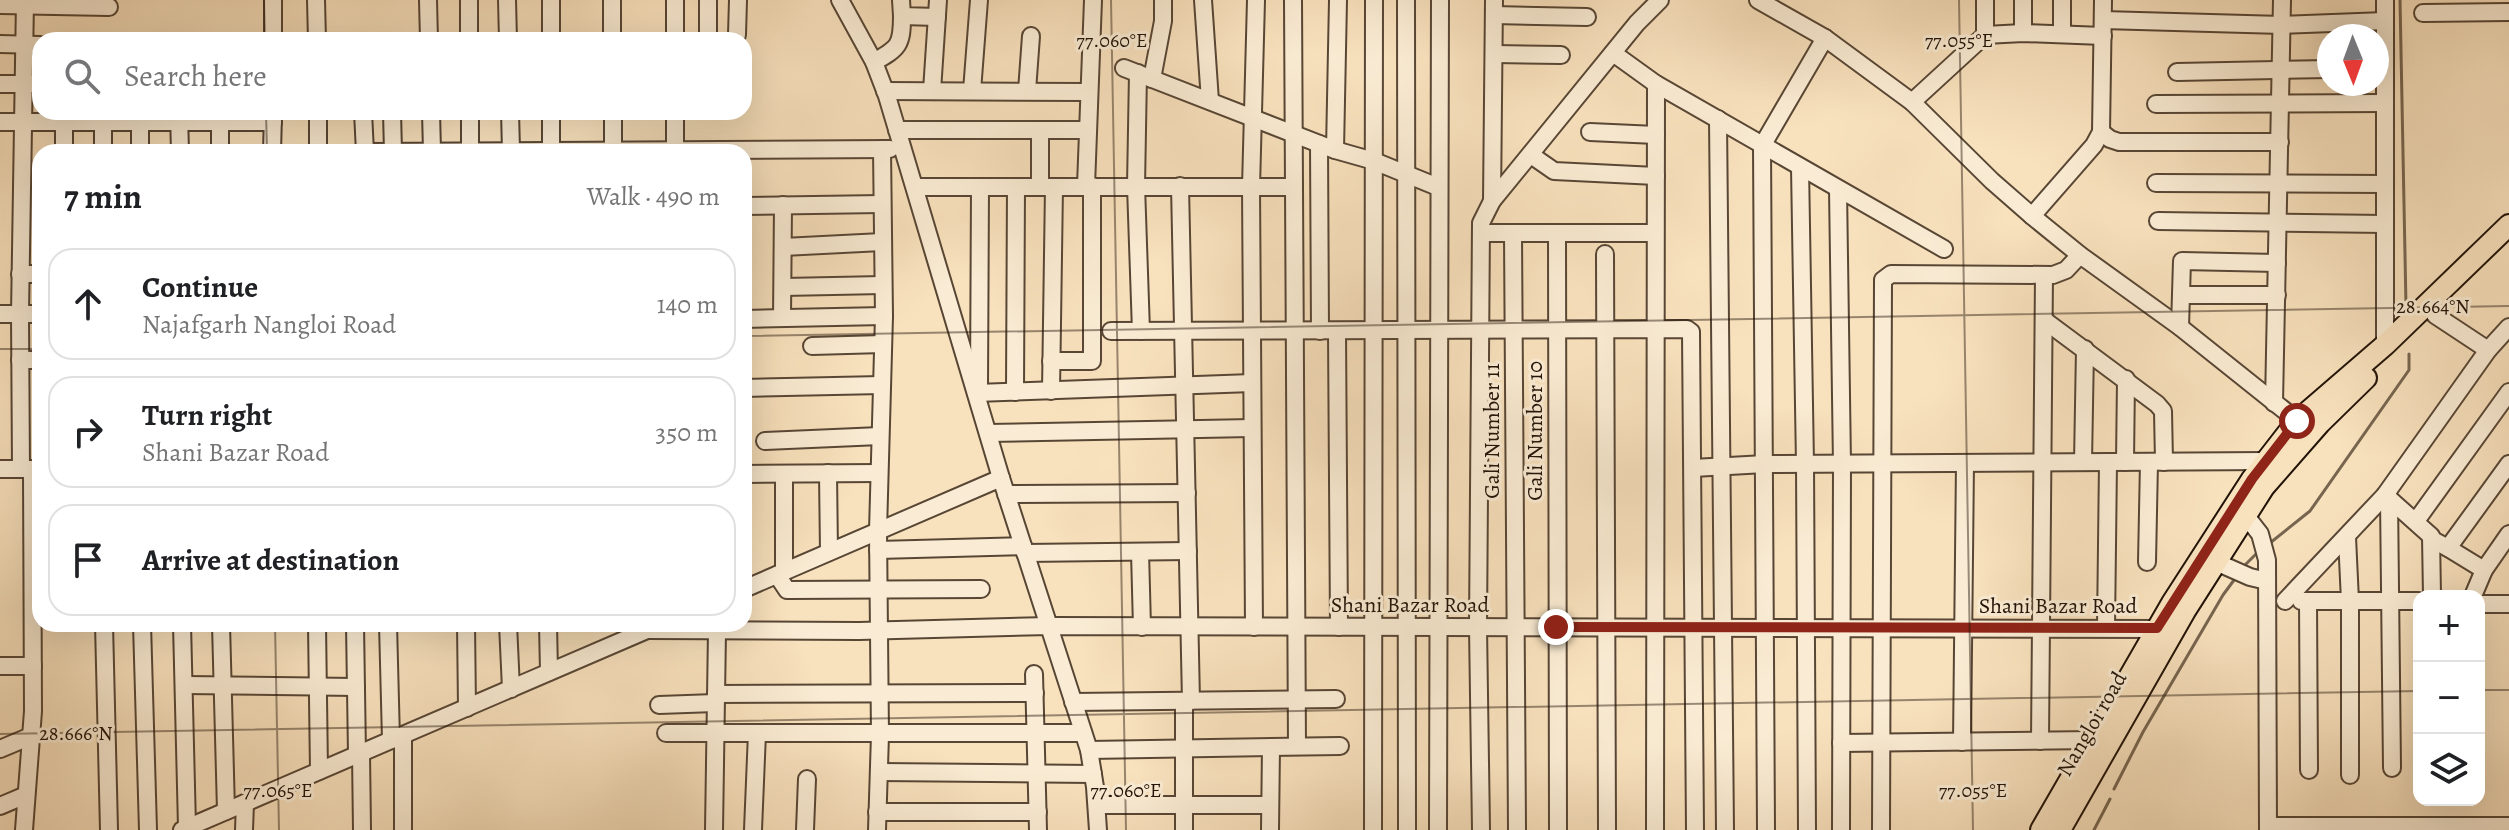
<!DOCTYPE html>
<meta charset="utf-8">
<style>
body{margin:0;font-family:Alegreya,serif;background:#f6f6f6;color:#202124}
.controls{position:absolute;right:24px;bottom:24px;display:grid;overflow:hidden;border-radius:16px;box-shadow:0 8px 32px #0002}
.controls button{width:72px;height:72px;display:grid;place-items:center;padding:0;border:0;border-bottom:2px solid #e0e0e0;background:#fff;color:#202124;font:40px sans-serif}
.compass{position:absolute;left:2317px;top:24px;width:72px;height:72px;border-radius:50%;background:#fff;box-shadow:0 8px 32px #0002;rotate:179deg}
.stop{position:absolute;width:24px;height:24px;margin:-18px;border:6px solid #8f2418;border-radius:50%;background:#fff}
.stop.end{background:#8f2418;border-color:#fff;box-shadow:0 2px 8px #0008}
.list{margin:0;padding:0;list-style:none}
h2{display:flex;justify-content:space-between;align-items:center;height:104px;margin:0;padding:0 32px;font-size:34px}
h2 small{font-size:26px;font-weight:400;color:#757577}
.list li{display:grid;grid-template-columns:52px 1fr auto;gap:24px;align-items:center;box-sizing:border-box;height:112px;margin:0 16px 16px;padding:0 16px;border:2px solid #e0e0e0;border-radius:24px}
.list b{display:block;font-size:30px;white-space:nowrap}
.list p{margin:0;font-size:26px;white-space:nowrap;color:#757577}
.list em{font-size:26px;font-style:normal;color:#757577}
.icon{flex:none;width:44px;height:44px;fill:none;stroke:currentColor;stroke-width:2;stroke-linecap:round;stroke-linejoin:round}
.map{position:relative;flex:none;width:2509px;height:830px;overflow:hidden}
.search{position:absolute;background:#fff;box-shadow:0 8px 32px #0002;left:32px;top:32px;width:720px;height:88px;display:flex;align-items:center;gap:20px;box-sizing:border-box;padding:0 28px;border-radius:24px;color:#757577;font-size:30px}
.panel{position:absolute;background:#fff;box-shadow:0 8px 32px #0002;left:32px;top:144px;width:720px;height:488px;border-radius:24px}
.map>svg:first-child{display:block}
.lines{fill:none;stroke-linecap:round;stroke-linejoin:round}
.stream{stroke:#77654f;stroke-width:3}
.minor-casing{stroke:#584635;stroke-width:20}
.major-casing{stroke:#221308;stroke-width:24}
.minor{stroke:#faecd4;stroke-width:16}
.major{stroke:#f8e1bd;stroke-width:20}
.route{stroke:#8f2418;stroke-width:10}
.ticks{fill:none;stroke:#221308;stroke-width:2;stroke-opacity:0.45}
.labels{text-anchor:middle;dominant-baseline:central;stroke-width:6;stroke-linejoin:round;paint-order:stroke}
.street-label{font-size:22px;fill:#221308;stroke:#faecd4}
.ticks-label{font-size:20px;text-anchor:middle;fill:#221308;stroke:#faecd4;stroke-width:6;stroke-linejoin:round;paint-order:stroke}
</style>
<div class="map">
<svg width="2509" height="830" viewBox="0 0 2509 830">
<rect width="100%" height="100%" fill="#f8e1bd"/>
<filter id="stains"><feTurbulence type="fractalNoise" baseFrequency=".0025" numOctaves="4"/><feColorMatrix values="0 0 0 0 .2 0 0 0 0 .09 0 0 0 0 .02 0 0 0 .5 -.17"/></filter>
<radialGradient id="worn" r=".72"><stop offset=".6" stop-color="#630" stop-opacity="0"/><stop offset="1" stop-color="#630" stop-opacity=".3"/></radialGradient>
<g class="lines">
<g class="stream">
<polyline points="2400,0 2406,306"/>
<polyline points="2270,543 2310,511 2409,370 2409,354"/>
<polyline points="2243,567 2257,553"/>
<polyline points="2114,789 2143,732 2223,595 2237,576"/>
<polyline points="2094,830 2110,799"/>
</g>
<defs>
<g id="minor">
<polyline points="316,0 317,40"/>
<polyline points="428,0 429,40"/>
<polyline points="469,0 469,40"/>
<polyline points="507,0 508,40"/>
<polyline points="551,0 551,40"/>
<polyline points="612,0 612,40"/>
<polyline points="675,0 675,40"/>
<polyline points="840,0 874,62 887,96 1001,478 1089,750 1095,787 1098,830"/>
<polyline points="901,0 902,16 937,17"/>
<polyline points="1203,0 1210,101"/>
<polyline points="1293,0 1297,746"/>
<polyline points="1406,0 1407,830"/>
<polyline points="1758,0 1825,38 1912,102 1992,181 2032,216 2080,255 2180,327 2304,426"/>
<polyline points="2023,0 2023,33"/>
<polyline points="2385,0 2385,345"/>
<polyline points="0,5 109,7"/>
<polyline points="2423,13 2509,12"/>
<polyline points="1494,15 1587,17"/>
<polyline points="2103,20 2282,25 2385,21"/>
<polyline points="2062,34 2062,0"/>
<polyline points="737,35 738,0"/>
<polyline points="1985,35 2023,33 2103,36"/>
<polyline points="708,38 708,0"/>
<polyline points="273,40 273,0"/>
<polyline points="0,44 40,45"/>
<polyline points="1613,53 1656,84 1944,249"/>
<polyline points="1494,54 1561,55"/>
<path d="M874,62C899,48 902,45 902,16"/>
<polyline points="1124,68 1335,150 1374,161 1438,187"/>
<polyline points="2177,72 2329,69"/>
<polyline points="1138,73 1136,186 1141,331"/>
<polyline points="1152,79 1163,21 1163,0"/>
<polyline points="0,84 40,84"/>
<polyline points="885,91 1089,92"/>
<polyline points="932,91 938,0"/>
<polyline points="972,91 979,0"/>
<polyline points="1027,91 1031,36"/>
<polyline points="1912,102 1985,35 1985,0"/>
<polyline points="2156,104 2385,103"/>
<polyline points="318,112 318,152"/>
<polyline points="363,112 365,152"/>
<polyline points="392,112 393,152"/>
<polyline points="431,112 432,151"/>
<polyline points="470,112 470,151"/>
<polyline points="510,112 511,150"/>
<polyline points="551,112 551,149"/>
<polyline points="613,112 613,152"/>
<polyline points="675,112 675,149"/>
<polyline points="179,114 180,152"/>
<polyline points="1718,119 1725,830"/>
<polyline points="0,122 273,122"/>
<polyline points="64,122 64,152"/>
<polyline points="140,122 140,152"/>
<polyline points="220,122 220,152"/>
<polyline points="897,130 1088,130"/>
<polyline points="1590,132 1656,135"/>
<polyline points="2101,132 2110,139 2119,142 2280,142"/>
<polyline points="1319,144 1320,331"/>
<polyline points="1335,150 1338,0"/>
<polyline points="103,152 103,122"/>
<polyline points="272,152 273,114"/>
<polyline points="365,152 890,149"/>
<polyline points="1531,155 1554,171 1656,176"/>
<polyline points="1800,167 1805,464 1807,830"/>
<polyline points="2156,183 2385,184"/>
<polyline points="1086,186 1093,0"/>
<polyline points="1180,186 1191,701"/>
<polyline points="915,187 1293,187"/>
<polyline points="1040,187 1040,130"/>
<polyline points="1838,189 1842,464 1841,830"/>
<polyline points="1492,201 1494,0"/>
<polyline points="744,206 882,204"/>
<polyline points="2032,216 2094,145 2101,132 2103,0"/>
<polyline points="2158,221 2385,224"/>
<polyline points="1481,233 1655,233"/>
<polyline points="1557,234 1558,830"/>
<polyline points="1513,235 1517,830"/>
<polyline points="783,247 882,242"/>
<polyline points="1605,254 1607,830"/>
<polyline points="20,274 40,274"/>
<polyline points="783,287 883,285"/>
<polyline points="2181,295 2277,295"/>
<polyline points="0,314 40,314"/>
<polyline points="2435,315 2488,350"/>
<polyline points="782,318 783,205"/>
<polyline points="744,319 884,316"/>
<polyline points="2044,320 2157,404 2163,411 2164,462"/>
<polyline points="2180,327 2182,261 2277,263"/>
<polyline points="1111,331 1687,329 1691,332 1695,830"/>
<polyline points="1337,331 1339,627"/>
<polyline points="812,346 883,344"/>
<polyline points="20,360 40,360"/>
<polyline points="1051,361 1092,361 1092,186"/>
<polyline points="979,387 980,187"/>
<polyline points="744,388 882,385"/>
<polyline points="1051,391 1054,187"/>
<polyline points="1015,392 1016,187"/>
<polyline points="976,393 1252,383"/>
<polyline points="2274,403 2282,0"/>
<polyline points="988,433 1252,428"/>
<polyline points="765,441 880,436"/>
<polyline points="2083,462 2085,349"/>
<polyline points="2125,462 2126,379"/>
<polyline points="1693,468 1765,464 2267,461"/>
<polyline points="0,469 30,469"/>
<polyline points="21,469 20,314 25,0"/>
<polyline points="828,473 829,552"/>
<polyline points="744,474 879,473"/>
<polyline points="784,474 784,571"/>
<polyline points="1006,494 1187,493"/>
<polyline points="2385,495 2431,536 2432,596"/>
<polyline points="2389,498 2392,768"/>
<polyline points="2246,516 2260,534 2267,560 2268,830"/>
<polyline points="2416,521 2509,392"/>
<polyline points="2347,537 2350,601 2350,775"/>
<polyline points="2433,540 2448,548 2509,464"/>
<polyline points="2448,548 2484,570"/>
<polyline points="878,550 1023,546"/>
<polyline points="1140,552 1142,627"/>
<polyline points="1025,553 1188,551"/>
<polyline points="2147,562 2149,462"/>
<polyline points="2216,562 2250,577 2267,581"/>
<polyline points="777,575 787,590 981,589"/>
<polyline points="744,589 1001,478"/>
<polyline points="2473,596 2484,570 2509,534"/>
<polyline points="2285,601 2385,495 2488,350 2509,327"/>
<polyline points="2301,601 2419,601"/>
<polyline points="2308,601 2309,770"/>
<polyline points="2479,604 2509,604"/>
<polyline points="104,624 109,830"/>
<polyline points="142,624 148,830"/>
<polyline points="182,624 187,827"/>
<polyline points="221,624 226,811"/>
<polyline points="317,624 319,771"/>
<polyline points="355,624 357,755"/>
<polyline points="388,624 391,740"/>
<polyline points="466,624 467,708"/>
<polyline points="508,624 511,689"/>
<polyline points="548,624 549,672"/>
<polyline points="1254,627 1251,187 1256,0"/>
<polyline points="2106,628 2108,462"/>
<polyline points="647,630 859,631 1049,626 2165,629"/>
<polyline points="0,666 33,666"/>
<polyline points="1034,674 1038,830"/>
<polyline points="184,685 356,687"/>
<polyline points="716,694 1035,693"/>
<polyline points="1073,702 1336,699"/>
<polyline points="659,705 715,703"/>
<polyline points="666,733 1083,733"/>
<polyline points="403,735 403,830"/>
<polyline points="2040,741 2044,275"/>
<polyline points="1962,742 1965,463"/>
<polyline points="1841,743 2093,740"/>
<polyline points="0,749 31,736"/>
<polyline points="1089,750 1340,746"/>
<polyline points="361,753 362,830"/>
<polyline points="879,772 1093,774"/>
<polyline points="1097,805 1270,805"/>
<polyline points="0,806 26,795"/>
<polyline points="877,812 1038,812"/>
<polyline points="2268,826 2509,826"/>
<polyline points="24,830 33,711 32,469"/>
<polyline points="182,830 654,627"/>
<polyline points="244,830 245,803"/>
<polyline points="714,830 717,631"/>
<polyline points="753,830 757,733"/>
<polyline points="805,830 807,779"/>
<polyline points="877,830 880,735 878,531 884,316 882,149"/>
<polyline points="1184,830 1184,701"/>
<polyline points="1270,830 1271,747"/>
<polyline points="1373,830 1374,0"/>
<polyline points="1438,830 1440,0"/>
<polyline points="1481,830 1478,627 1481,223 1492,201 1637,23 1660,0"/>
<polyline points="1655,830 1656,84"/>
<polyline points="1766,830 1762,146 1825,38"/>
<polyline points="1881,830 1883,280 1891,274 2053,275 2066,270 2080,255"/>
</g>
<g id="major">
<polyline points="2041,830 2172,603 2252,479 2297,421 2385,345 2509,225"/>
<polyline points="2060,830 2185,611 2264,487 2320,423 2366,378"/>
</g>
</defs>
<use href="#minor" class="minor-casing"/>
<use href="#major" class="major-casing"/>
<use href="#minor" class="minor"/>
<use href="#major" class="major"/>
</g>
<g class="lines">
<polyline class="route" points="1556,627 2157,628 2252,479 2297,421"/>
</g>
<path class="ticks" d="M264,0L265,40M1111,0L1126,830M1959,0L1973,830M266,112L267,152M744,336L2509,306M0,349H40M275,624L279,830M2479,690H2509M0,734L2419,691"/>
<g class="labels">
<g class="street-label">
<text transform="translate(1492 431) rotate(-90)">Gali Number 11</text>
<text transform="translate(1535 431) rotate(-90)">Gali Number 10</text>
<text x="1410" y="605">Shani Bazar Road</text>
<text x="2058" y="606">Shani Bazar Road</text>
<text transform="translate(2092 724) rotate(-60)">Nangloi road</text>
</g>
</g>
<g class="ticks-label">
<text x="1112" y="47">77.060°E</text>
<text x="1959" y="47">77.055°E</text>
<text x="2433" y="313">28.664°N</text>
<text x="76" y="740">28.666°N</text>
<text x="278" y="797">77.065°E</text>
<text x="1126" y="797">77.060°E</text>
<text x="1973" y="797">77.055°E</text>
</g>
<rect width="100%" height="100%" filter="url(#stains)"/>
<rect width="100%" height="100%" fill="url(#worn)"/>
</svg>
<div class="controls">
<button>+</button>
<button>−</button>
<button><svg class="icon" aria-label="layers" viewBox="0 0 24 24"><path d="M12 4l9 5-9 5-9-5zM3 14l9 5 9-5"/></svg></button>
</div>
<svg class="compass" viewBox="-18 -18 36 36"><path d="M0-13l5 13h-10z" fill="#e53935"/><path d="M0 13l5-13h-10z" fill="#757577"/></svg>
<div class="stop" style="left:2297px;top:421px"></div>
<div class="stop end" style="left:1556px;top:627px"></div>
<div class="search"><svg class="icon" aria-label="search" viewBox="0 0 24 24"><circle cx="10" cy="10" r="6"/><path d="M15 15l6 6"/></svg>Search here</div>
<section class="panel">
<h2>7 min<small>Walk · 490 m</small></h2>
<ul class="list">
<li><svg class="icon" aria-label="ahead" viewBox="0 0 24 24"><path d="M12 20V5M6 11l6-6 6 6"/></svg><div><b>Continue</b><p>Najafgarh Nangloi Road</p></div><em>140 m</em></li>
<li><svg class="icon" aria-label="right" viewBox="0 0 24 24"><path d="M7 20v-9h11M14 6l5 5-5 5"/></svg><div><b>Turn right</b><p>Shani Bazar Road</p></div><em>350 m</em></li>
<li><svg class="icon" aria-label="arrive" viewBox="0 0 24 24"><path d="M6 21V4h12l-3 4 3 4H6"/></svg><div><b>Arrive at destination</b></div></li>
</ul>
</section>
</div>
